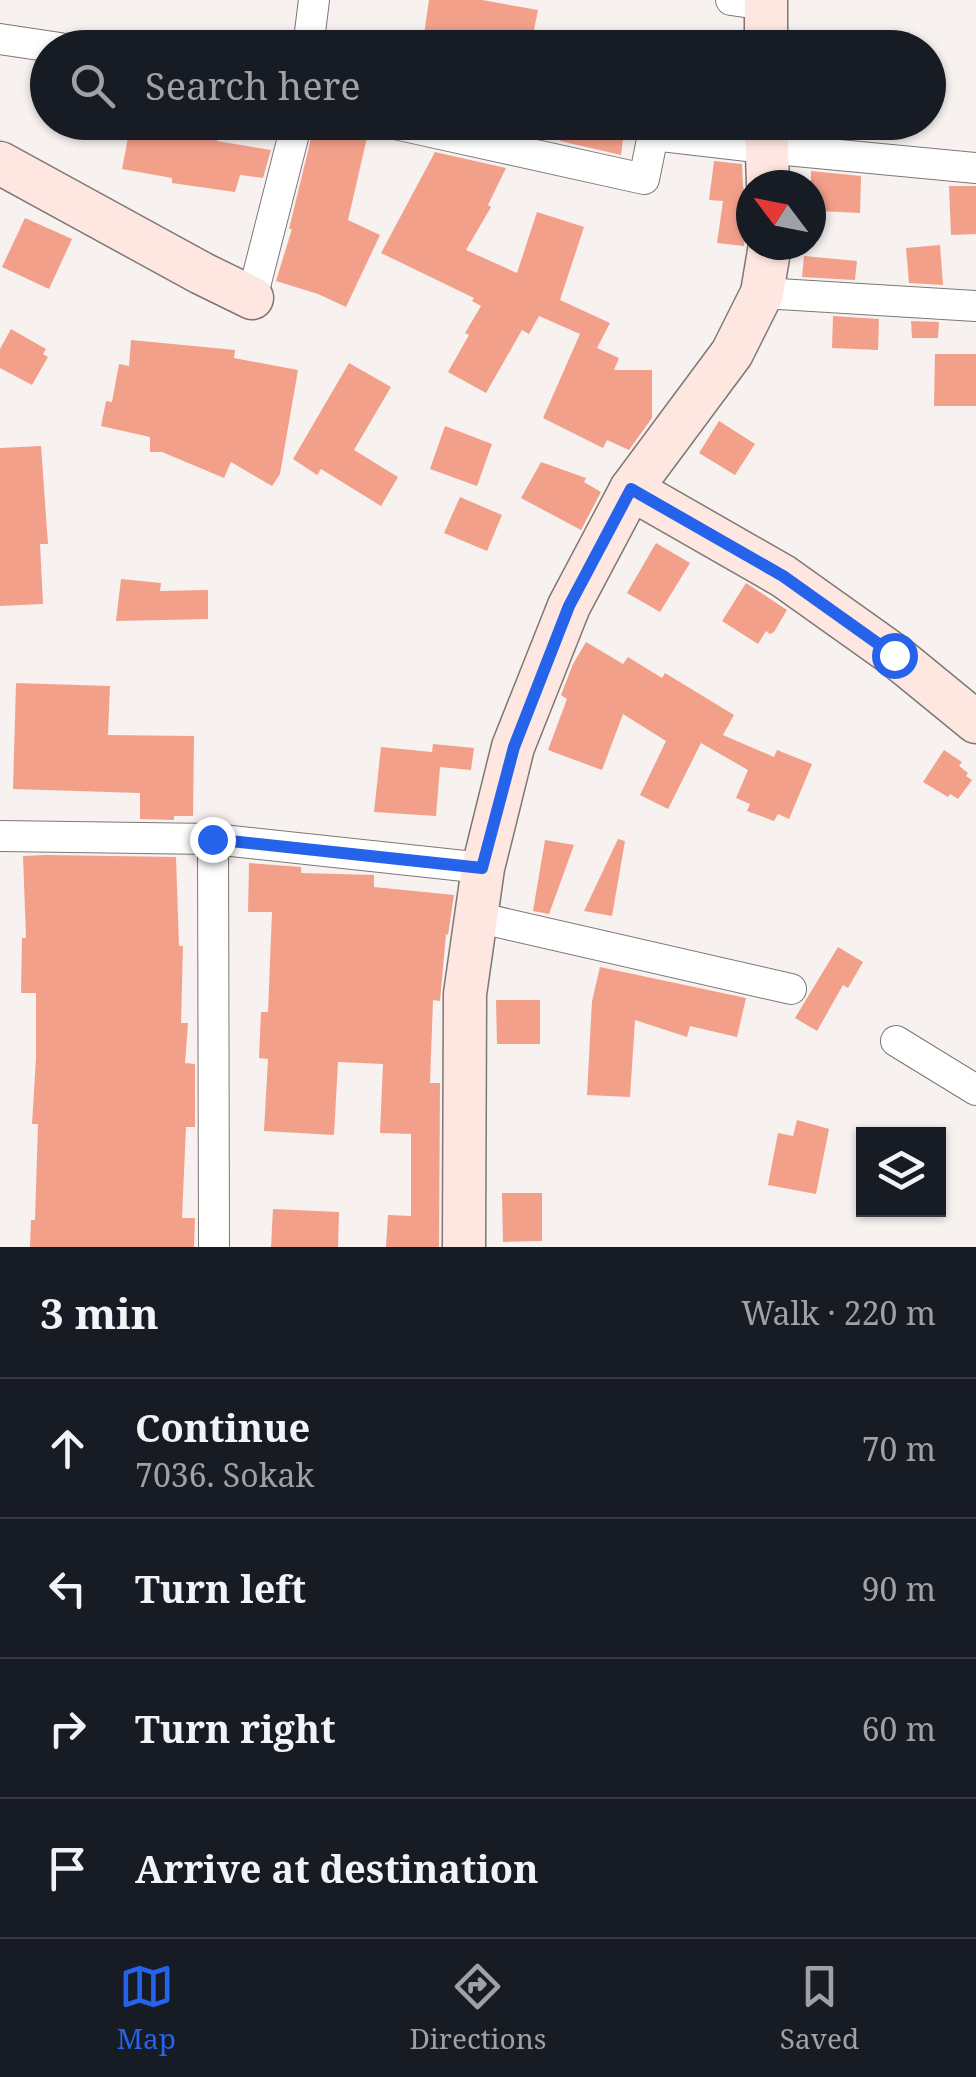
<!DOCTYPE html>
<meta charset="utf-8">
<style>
body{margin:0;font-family:"Noto Serif",serif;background:#242831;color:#f1f3f6}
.controls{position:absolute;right:30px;bottom:30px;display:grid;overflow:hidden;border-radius:0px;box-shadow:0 2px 8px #0004}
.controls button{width:90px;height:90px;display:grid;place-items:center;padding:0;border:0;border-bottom:2px solid #363941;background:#171b24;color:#f1f3f6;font:50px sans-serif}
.compass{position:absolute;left:736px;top:170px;width:90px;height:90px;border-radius:50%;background:#171b24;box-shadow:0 2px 8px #0004;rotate:302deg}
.stop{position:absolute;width:30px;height:30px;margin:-22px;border:8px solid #2563eb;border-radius:50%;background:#fff}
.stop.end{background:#2563eb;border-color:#fff;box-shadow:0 2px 10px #0008}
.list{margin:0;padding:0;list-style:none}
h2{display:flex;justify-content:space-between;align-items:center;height:130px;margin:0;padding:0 40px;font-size:42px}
h2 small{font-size:32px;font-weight:400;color:#9ea1a6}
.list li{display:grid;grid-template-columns:65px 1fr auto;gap:30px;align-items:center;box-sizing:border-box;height:140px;padding:0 40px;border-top:2px solid #363941}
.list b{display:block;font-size:38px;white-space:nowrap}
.list p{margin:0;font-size:32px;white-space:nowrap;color:#9ea1a6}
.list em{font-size:32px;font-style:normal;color:#9ea1a6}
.icon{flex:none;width:55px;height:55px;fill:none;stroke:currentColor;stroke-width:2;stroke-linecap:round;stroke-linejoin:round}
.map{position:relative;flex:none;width:976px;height:1247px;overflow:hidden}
.search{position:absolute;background:#171b24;box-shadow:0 2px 8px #0004;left:30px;right:30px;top:30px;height:110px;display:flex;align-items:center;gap:25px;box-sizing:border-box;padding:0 35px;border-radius:55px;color:#9ea1a6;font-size:38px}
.sheet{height:690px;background:#171b24}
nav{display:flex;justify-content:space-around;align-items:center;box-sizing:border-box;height:140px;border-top:2px solid #363941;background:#171b24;font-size:28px;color:#9ea1a6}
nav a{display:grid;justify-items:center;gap:5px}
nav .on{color:#2563eb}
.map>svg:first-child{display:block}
.building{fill:#f3a08b}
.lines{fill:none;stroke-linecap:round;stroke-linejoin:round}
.street-casing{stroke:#7d7775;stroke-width:32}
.secondary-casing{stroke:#7d7775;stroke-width:45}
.street{stroke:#fff;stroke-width:30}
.secondary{stroke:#ffe7e1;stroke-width:42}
.route{stroke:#2563eb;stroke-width:12}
</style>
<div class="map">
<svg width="976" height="1247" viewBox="0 0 976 1247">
<rect width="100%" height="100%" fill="#f7f1ef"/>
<g class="building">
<polygon points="429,0 482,0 538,10 533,35 510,30 508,45 469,38 468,48 422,48"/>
<polygon points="181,122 220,122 217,141 271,150 263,178 240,175 235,192 172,183 172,178 122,169 130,127 179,137"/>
<polygon points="315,122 368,122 369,129 348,220 380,235 346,307 318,294 276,281 292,229 289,229"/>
<polygon points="566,122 625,122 621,155 560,141"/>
<polygon points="813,122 853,122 853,138 813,134"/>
<polygon points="435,152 506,168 488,205 491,207 466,250 517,273 537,212 584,227 560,300 610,323 597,348 619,358 614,370 652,370 652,418 629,450 607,440 603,448 543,418 580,334 539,316 529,334 522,330 486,393 448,372 469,335 465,333 481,306 472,301 474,298 381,253"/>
<polygon points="714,161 742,164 743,187 748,200 744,246 717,243 723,201 709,200"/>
<polygon points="811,171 861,176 860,213 818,211 819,192 811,192"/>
<polygon points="949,186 976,186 976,234 951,235"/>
<polygon points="25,218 72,239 49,289 2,267"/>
<polygon points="940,245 943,285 909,283 906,248"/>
<polygon points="804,256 857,261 855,280 802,277"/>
<polygon points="833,316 879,319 878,350 832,348"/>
<polygon points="911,321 939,322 938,338 912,338"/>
<polygon points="11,329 46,349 43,354 48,357 32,385 0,368 0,349"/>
<polygon points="131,340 235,350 234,358 298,370 280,474 272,486 231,462 224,478 162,452 150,452 150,437 101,426 106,401 112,402 119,364 129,366"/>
<polygon points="935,354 976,354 976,406 934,406"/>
<polygon points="349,363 391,387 354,450 398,477 381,506 321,469 317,475 293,459"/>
<polygon points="719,421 755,444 735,475 699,453"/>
<polygon points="445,426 492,444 477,486 430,469"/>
<polygon points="41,446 48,544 40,544 43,604 0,606 0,448"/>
<polygon points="541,462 586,478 584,482 601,492 581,530 521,498"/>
<polygon points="460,497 502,515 487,551 444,533"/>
<polygon points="656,543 690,563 660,612 627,593"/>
<polygon points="121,579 161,583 160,591 208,590 208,619 116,621"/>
<polygon points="746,583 787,610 774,632 770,634 766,631 758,644 722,621"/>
<polygon points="586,642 623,664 628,657 662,678 665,673 734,715 723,735 774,757 777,750 812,764 789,819 778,814 774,821 747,811 750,804 736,798 748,770 701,743 668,809 640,795 666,741 623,714 602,770 548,750 567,699 561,695 573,664"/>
<polygon points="16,683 110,686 108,735 194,736 193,816 174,816 174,820 140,819 140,793 13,789"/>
<polygon points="433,744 474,748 471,770 440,767 436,816 374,812 381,747 432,752"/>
<polygon points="944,750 962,762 959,766 968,773 966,776 972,780 958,799 950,794 948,797 923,782"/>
<polygon points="618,839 625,841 612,916 584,911"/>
<polygon points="545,840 574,845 549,914 533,911"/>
<polygon points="46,855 176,857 179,946 183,946 181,1023 188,1023 185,1063 195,1064 195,1127 186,1127 182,1218 195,1218 194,1247 30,1247 31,1220 35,1220 38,1124 32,1124 36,1058 36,993 21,993 22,938 26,938 23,856"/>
<polygon points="249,863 301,867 301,873 374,875 374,887 454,895 448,935 446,934 440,1001 433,1000 430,1083 440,1083 439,1247 386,1247 388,1215 411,1216 411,1134 380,1133 383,1064 338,1062 334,1135 264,1131 268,1059 259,1058 261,1012 268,1012 272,912 248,912"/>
<polygon points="838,947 863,962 848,988 843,985 817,1031 795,1018"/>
<polygon points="600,967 746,998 737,1037 690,1026 687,1037 635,1020 630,1097 587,1095 592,1001"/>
<polygon points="496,1000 540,1000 540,1044 497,1044"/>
<polygon points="797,1120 829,1129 816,1194 768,1185 778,1133 793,1136"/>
<polygon points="502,1193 542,1193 542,1241 503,1242"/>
<polygon points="273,1209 339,1212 338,1247 271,1247"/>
</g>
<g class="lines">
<defs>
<g id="street">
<polyline points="731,0 766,5"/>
<polyline points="0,39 60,48"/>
<polyline points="308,48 314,0"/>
<polyline points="386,122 644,179 653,135 765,148 976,168"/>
<polyline points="762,293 976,306"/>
<polyline points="252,298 297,122"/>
<polyline points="0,836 213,839 483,868"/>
<polyline points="213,839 214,1247"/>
<polyline points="476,917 791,989"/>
<polyline points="896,1041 976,1090"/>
</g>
<g id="secondary">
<polyline points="766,48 766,0"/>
<polyline points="766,122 768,185"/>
<polyline points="0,163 201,273 252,298"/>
<polyline points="631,489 783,576 894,655 976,722"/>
<polyline points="464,1247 465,994 483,868 513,747 569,606 631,489 732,353 762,293 770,245"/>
</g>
</defs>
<use href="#street" class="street-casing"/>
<use href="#secondary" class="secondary-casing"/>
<use href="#street" class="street"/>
<use href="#secondary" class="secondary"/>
</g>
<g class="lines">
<polyline class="route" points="212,839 482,868 514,747 569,606 631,489 783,576 894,655"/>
</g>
</svg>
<div class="controls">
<button><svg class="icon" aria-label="layers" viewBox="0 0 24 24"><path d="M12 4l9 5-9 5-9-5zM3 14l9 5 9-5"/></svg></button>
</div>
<svg class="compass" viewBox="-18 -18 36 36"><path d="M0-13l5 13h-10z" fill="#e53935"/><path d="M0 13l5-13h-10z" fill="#9ea1a6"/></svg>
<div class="stop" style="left:894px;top:655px"></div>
<div class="stop end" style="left:212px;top:839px"></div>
<div class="search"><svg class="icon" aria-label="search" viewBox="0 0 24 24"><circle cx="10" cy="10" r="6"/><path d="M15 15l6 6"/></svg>Search here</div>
</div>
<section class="sheet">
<h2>3 min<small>Walk · 220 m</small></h2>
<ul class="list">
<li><svg class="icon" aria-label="ahead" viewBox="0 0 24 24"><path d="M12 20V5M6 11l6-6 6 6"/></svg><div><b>Continue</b><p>7036. Sokak</p></div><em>70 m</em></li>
<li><svg class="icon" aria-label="left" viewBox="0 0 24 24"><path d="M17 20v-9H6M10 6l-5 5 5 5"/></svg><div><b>Turn left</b></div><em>90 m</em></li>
<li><svg class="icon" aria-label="right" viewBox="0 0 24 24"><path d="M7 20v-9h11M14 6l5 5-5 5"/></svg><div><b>Turn right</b></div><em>60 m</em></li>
<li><svg class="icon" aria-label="arrive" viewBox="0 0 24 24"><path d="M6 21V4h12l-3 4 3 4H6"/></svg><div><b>Arrive at destination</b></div></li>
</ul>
</section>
<nav>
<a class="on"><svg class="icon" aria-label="map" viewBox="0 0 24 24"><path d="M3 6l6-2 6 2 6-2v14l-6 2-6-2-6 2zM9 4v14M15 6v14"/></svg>Map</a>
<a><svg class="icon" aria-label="directions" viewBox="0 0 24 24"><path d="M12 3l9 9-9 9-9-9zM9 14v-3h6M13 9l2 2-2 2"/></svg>Directions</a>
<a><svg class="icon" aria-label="saved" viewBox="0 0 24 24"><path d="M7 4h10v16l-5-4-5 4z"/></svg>Saved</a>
</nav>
